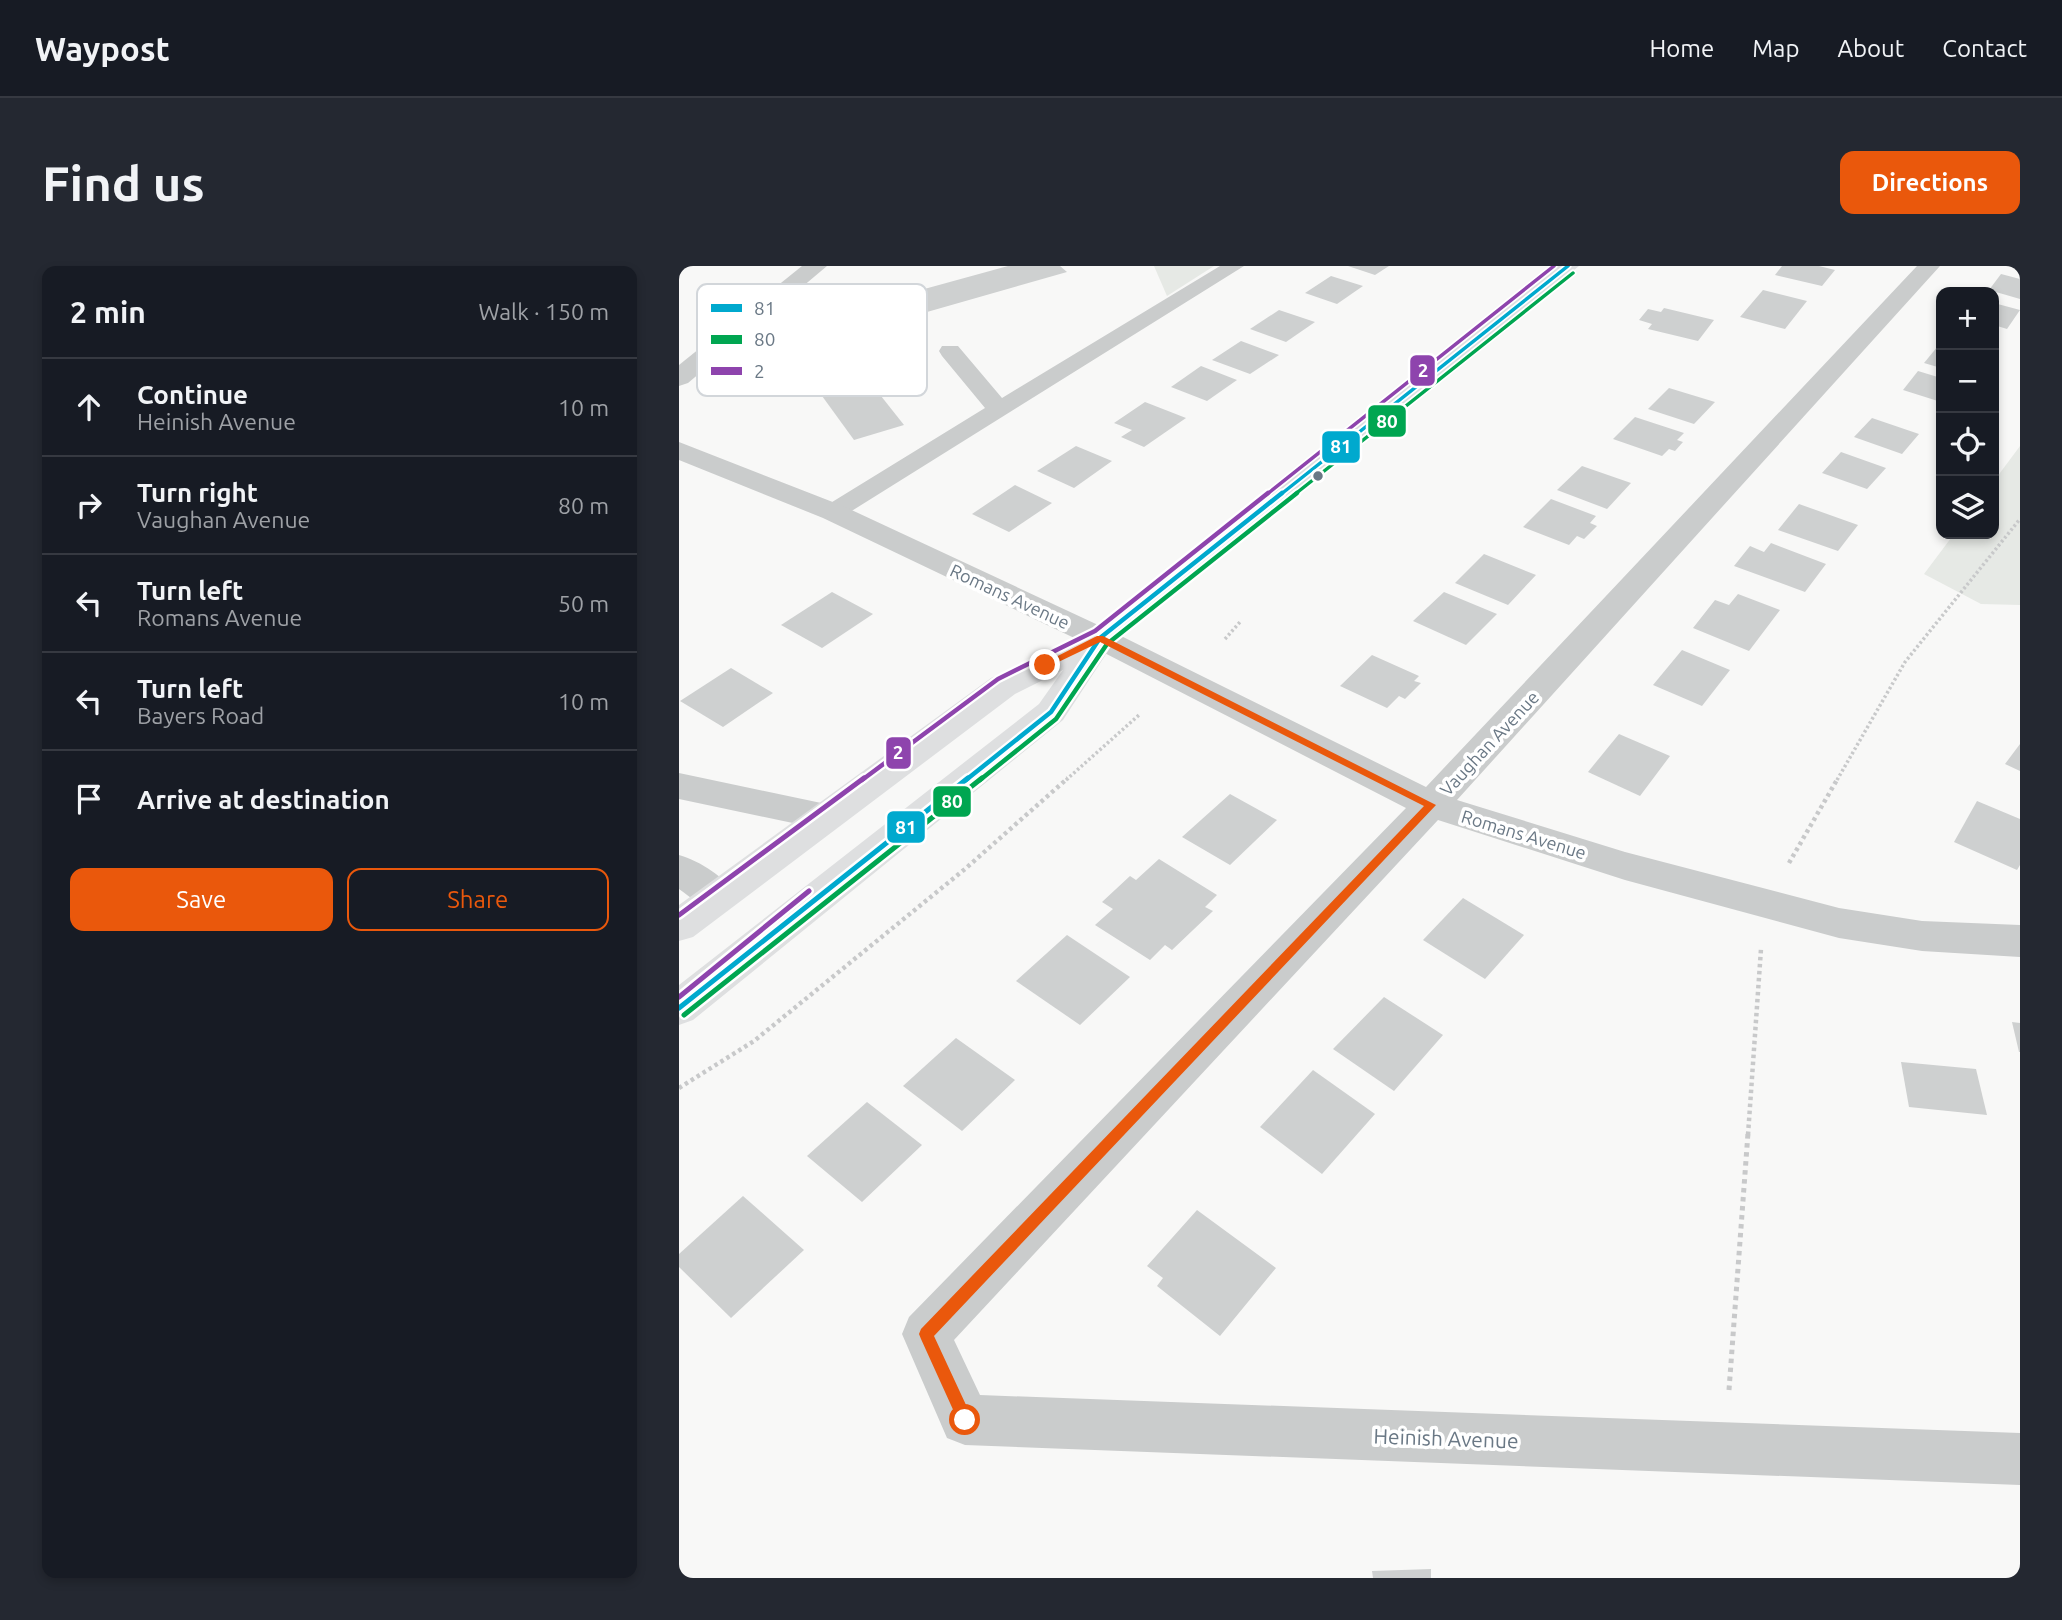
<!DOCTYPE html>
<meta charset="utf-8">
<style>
body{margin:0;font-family:Ubuntu,sans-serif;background:#242831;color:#f1f3f6}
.controls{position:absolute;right:21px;top:21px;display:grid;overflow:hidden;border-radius:14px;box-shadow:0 4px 10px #0003}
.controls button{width:63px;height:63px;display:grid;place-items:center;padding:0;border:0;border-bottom:2px solid #363941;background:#171b24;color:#f1f3f6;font:35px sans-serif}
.stop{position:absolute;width:21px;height:21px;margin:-16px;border:5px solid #ea580c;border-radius:50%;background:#fff}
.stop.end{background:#ea580c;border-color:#fff;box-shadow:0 2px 7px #0008}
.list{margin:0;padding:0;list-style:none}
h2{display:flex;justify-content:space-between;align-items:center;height:91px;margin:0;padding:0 28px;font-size:30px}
h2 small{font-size:23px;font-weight:400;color:#9ea1a6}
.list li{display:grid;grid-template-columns:46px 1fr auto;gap:21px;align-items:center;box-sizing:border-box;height:98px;padding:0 28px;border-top:2px solid #363941}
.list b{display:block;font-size:26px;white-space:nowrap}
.list p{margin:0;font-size:23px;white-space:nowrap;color:#9ea1a6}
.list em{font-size:23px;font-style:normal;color:#9ea1a6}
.actions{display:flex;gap:14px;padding:21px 28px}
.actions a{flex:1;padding:16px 0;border:2px solid #ea580c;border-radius:14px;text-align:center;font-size:24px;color:#ea580c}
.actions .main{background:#ea580c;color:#fff}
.icon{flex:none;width:38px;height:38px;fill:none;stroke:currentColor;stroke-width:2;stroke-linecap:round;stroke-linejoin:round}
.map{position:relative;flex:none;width:1341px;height:1312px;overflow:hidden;border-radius:14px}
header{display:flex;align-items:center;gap:42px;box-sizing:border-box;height:98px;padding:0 35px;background:#171b24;border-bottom:2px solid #363941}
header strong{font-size:33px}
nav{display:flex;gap:38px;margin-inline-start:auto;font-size:24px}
.intro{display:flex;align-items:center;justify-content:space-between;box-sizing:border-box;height:168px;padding:0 42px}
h1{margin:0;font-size:49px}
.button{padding:18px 32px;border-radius:14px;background:#ea580c;color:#fff;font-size:24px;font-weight:700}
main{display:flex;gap:42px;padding:0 42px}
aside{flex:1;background:#171b24;border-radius:14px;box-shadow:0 4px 10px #0003}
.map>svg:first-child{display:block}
.green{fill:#e6e9e5}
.building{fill:#ced0d0}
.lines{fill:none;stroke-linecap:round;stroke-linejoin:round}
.path-far2{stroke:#c8c9ca;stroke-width:3.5;stroke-dasharray:2.5 2.5;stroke-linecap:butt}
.path-far1{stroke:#c8c9ca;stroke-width:4.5;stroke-dasharray:3.5 3.5;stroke-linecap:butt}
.path{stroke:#c8c9ca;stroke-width:5;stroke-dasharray:4.5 4.5;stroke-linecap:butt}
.lane{fill:#cacccc;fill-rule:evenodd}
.street{fill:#cacccc;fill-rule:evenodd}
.primary{fill:#dedfe0;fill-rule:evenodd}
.bus-1-far2-casing{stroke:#fff;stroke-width:7}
.bus-1-far1-casing{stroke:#fff;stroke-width:9}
.bus-1-casing{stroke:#fff;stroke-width:10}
.bus-2-far2-casing{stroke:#fff;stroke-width:7}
.bus-2-far1-casing{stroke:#fff;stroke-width:9}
.bus-2-casing{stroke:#fff;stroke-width:10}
.bus-3-far2-casing{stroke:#fff;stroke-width:7}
.bus-3-far1-casing{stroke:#fff;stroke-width:9}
.bus-3-casing{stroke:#fff;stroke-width:10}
.bus-1-far2{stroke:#00a9ce;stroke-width:3.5}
.bus-1-far1{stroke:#00a9ce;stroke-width:4.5}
.bus-1{stroke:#00a9ce;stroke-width:5}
.bus-2-far2{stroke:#00a651;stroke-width:3.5}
.bus-2-far1{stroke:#00a651;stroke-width:4.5}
.bus-2{stroke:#00a651;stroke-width:5}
.bus-3-far2{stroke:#8e44ad;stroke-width:3.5}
.bus-3-far1{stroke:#8e44ad;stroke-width:4.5}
.bus-3{stroke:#8e44ad;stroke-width:5}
.route{fill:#ea580c}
.bus-dot{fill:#6a7885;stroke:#fff;stroke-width:2.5}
.labels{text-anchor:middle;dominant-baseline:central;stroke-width:7;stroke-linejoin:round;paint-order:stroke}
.street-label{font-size:18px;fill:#6a7885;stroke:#fff}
.near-street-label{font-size:21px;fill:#6a7885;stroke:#fff}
.key{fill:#fff;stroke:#d2d6da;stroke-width:2}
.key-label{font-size:19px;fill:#6a7885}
.line-badge{stroke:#fff;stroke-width:2.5}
.badge-label{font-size:19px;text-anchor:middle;font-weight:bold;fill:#fff}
</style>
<header>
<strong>Waypost</strong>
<nav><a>Home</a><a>Map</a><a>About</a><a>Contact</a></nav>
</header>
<div class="intro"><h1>Find us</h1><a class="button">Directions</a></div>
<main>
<aside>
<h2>2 min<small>Walk · 150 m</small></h2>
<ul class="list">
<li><svg class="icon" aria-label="ahead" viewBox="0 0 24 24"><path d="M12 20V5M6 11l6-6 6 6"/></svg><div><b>Continue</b><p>Heinish Avenue</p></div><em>10 m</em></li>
<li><svg class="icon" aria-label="right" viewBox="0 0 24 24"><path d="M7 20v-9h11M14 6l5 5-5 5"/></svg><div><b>Turn right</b><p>Vaughan Avenue</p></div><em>80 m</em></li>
<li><svg class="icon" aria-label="left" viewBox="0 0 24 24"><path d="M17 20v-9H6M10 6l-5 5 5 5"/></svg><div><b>Turn left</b><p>Romans Avenue</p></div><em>50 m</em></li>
<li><svg class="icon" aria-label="left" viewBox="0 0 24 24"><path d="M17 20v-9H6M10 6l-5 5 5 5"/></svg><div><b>Turn left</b><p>Bayers Road</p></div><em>10 m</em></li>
<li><svg class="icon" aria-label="arrive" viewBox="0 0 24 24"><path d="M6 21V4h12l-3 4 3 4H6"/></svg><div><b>Arrive at destination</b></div></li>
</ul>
<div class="actions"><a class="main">Save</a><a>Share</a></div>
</aside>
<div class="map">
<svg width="1341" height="1312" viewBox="0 0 1341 1312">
<rect width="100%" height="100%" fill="#f8f8f7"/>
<g class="green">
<polygon points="475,0 535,0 488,30"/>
<polygon points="1341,180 1341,339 1302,338 1245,308 1275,268 1315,268 1315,215"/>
</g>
<g class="building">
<polygon points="329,0 381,0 388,6 227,52 209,33"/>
<polygon points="669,0 710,0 696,9"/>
<polygon points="1103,0 1140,0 1156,4 1143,20 1096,9"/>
<polygon points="1322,8 1341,13 1341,33 1310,24"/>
<polygon points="652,10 684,20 658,38 626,27"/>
<polygon points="1084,24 1128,35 1106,63 1061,51"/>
<polygon points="1315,37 1341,44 1328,63 1315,59"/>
<polygon points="985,42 1035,54 1019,75 969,63 973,58 960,54 969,43 982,46"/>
<polygon points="600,44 636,56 607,76 571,63"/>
<polygon points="562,75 600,89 571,108 533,94"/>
<polygon points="160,77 225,159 175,174 114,90"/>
<polygon points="1259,80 1262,81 1262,102 1245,97"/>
<polygon points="522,100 558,114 528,135 492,121"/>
<polygon points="1239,105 1262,112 1262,136 1224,124"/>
<polygon points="990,122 1036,136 1015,158 969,143"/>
<polygon points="466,136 507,152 465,181 442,171 453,164 435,157"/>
<polygon points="956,151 1005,167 998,174 1004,176 996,185 990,183 983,190 934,173"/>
<polygon points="1193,152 1240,168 1223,188 1175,171"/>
<polygon points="397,180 433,195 395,222 358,205"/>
<polygon points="1162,186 1207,202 1188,223 1143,207"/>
<polygon points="903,200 952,217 928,243 878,224"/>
<polygon points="336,219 373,237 330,266 293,248"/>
<polygon points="872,233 917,250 911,257 918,260 905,273 898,270 890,279 844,261"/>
<polygon points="1120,238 1179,259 1159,285 1099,264"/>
<polygon points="1092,277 1147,298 1126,326 1055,300 1071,280 1085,286"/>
<polygon points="805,288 857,309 829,339 776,317"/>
<polygon points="153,326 194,348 143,382 102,359"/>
<polygon points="765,326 818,348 787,379 734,355"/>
<polygon points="1059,328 1101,344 1070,385 1014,362 1036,334 1050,339"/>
<polygon points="1003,384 1051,404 1023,440 974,419"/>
<polygon points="693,389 740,410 735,415 742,417 726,433 720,430 708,442 661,420"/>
<polygon points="52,402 94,427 44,461 1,435"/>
<polygon points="940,468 991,490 961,530 909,506"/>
<polygon points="1341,478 1341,505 1326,498"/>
<polygon points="551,528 598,554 551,599 503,571"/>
<polygon points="1298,535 1341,553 1341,599 1338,604 1275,576"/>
<polygon points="480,593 538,629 526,641 534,645 493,684 486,679 471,694 416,659 434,643 423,636 451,610 457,614"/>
<polygon points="784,632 845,669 806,713 744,674"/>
<polygon points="388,669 451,711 401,759 337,715"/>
<polygon points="705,731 764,769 715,825 654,783"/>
<polygon points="1333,756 1341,757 1341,786 1340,786"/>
<polygon points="277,772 336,814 283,865 224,820"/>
<polygon points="1222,796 1297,803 1308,849 1230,841"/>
<polygon points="634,804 696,848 643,908 581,861"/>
<polygon points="188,836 243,879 183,936 128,890"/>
<polygon points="64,930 125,984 52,1052 0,1001 0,988"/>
<polygon points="518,944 597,1002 541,1070 478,1020 484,1012 468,1000"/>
<polygon points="752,1303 752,1312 694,1312 693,1305"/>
</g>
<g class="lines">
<g class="path-far2">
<polyline points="546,373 561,356"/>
<polyline points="387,514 460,449"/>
<polyline points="1158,514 1226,396 1341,253"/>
</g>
<g class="path-far1">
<polyline points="1110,597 1159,512"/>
<polyline points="0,822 75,775 286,603 389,512"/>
<polyline points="1069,869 1082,683"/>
</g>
<polyline class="path" points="1050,1124 1069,867"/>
<polygon class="lane" points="541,0 565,0 163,251 154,254 145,251 141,246 145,241 306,142 263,90 260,85 263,80 279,80 323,132"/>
<g class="street">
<polygon points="123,0 148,0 9,117 0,120 0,99"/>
<polygon points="1238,0 1261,0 778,534 946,586 1160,642 1243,655 1341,659 1341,691 1243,685 1160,672 946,614 759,554 275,1074 301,1129 1341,1167 1341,1219 286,1179 268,1172 223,1068 230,1051 727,542 410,379 144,252 0,194 0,176 164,240 432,365 747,521"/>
<polygon points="0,507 147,538 160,542 165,551 160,560 147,564 0,533"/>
<path d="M0,589C21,595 48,612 58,631L52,641C30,649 18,636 0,623Z"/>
</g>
<polygon class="primary" points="875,0 900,0 433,379 384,454 14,754 0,759 0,719 360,438 384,404 336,428 14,671 0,675 0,639 312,412 410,365"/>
<defs>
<polyline id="bus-1-far2" points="601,229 889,0"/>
<polyline id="bus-1-far1" points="287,514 372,446 421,372 603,227"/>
<polyline id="bus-1" points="0,742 289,512"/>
<polyline id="bus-2-far2" points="615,229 894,7"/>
<polyline id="bus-2-far1" points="301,514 377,453 428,378 618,227"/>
<polyline id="bus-2" points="5,749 303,512"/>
<polyline id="bus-3-far2" points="587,229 875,0"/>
<polyline id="bus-3-far1" points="183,514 319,413 416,365 589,227"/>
<g id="bus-3">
<polyline points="0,649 185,512"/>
<polyline points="0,731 130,625"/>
</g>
</defs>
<use href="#bus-1-far2" class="bus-1-far2-casing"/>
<use href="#bus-1-far1" class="bus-1-far1-casing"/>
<use href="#bus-1" class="bus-1-casing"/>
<use href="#bus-2-far2" class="bus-2-far2-casing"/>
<use href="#bus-2-far1" class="bus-2-far1-casing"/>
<use href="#bus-2" class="bus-2-casing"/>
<use href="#bus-3-far2" class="bus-3-far2-casing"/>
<use href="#bus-3-far1" class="bus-3-far1-casing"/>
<use href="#bus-3" class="bus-3-casing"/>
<use href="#bus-1-far2" class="bus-1-far2"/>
<use href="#bus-1-far1" class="bus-1-far1"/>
<use href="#bus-1" class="bus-1"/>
<use href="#bus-2-far2" class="bus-2-far2"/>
<use href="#bus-2-far1" class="bus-2-far1"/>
<use href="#bus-2" class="bus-2"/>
<use href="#bus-3-far2" class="bus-3-far2"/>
<use href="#bus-3-far1" class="bus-3-far1"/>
<use href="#bus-3" class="bus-3"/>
</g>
<polygon class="route" points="418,370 424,370 757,539 255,1070 294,1154 292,1159 286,1161 281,1159 242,1073 240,1068 242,1063 745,540 421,376 369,401 361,399"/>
<circle class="bus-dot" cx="639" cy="210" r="6"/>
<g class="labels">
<g class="street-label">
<text transform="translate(331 330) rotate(25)">Romans Avenue</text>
<text transform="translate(810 477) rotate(-47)">Vaughan Avenue</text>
<text transform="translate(845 568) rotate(17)">Romans Avenue</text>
</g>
<g class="near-street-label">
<text transform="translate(767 1172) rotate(2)">Heinish Avenue</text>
</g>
</g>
<rect x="18" y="18" width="230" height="112" rx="10" class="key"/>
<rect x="32" y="38" width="31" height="8" fill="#00a9ce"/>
<rect x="32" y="69" width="31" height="9" fill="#00a651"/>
<rect x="32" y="101" width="31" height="8" fill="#8e44ad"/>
<g class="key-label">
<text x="75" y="49">81</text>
<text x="75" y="80">80</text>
<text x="75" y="112">2</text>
</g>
<g class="line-badge">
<rect x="730" y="88" width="27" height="33" rx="7" fill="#8e44ad"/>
<rect x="688" y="138" width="40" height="34" rx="7" fill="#00a651"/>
<rect x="642" y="164" width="40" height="34" rx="7" fill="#00a9ce"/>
<rect x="206" y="470" width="27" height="34" rx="7" fill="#8e44ad"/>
<rect x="253" y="519" width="40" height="33" rx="7" fill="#00a651"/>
<rect x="207" y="544" width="40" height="34" rx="7" fill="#00a9ce"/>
</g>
<g class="badge-label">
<text x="744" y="111">2</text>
<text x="708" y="162">80</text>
<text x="662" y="187">81</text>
<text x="219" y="493">2</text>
<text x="273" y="542">80</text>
<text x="227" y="568">81</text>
</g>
</svg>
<div class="controls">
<button>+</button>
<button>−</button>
<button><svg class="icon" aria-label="locate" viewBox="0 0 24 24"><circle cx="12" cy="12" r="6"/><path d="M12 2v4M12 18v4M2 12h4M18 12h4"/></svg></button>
<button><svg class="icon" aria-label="layers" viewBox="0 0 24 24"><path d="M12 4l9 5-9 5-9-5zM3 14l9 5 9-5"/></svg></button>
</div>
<div class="stop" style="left:286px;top:1154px"></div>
<div class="stop end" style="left:366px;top:399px"></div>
</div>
</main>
